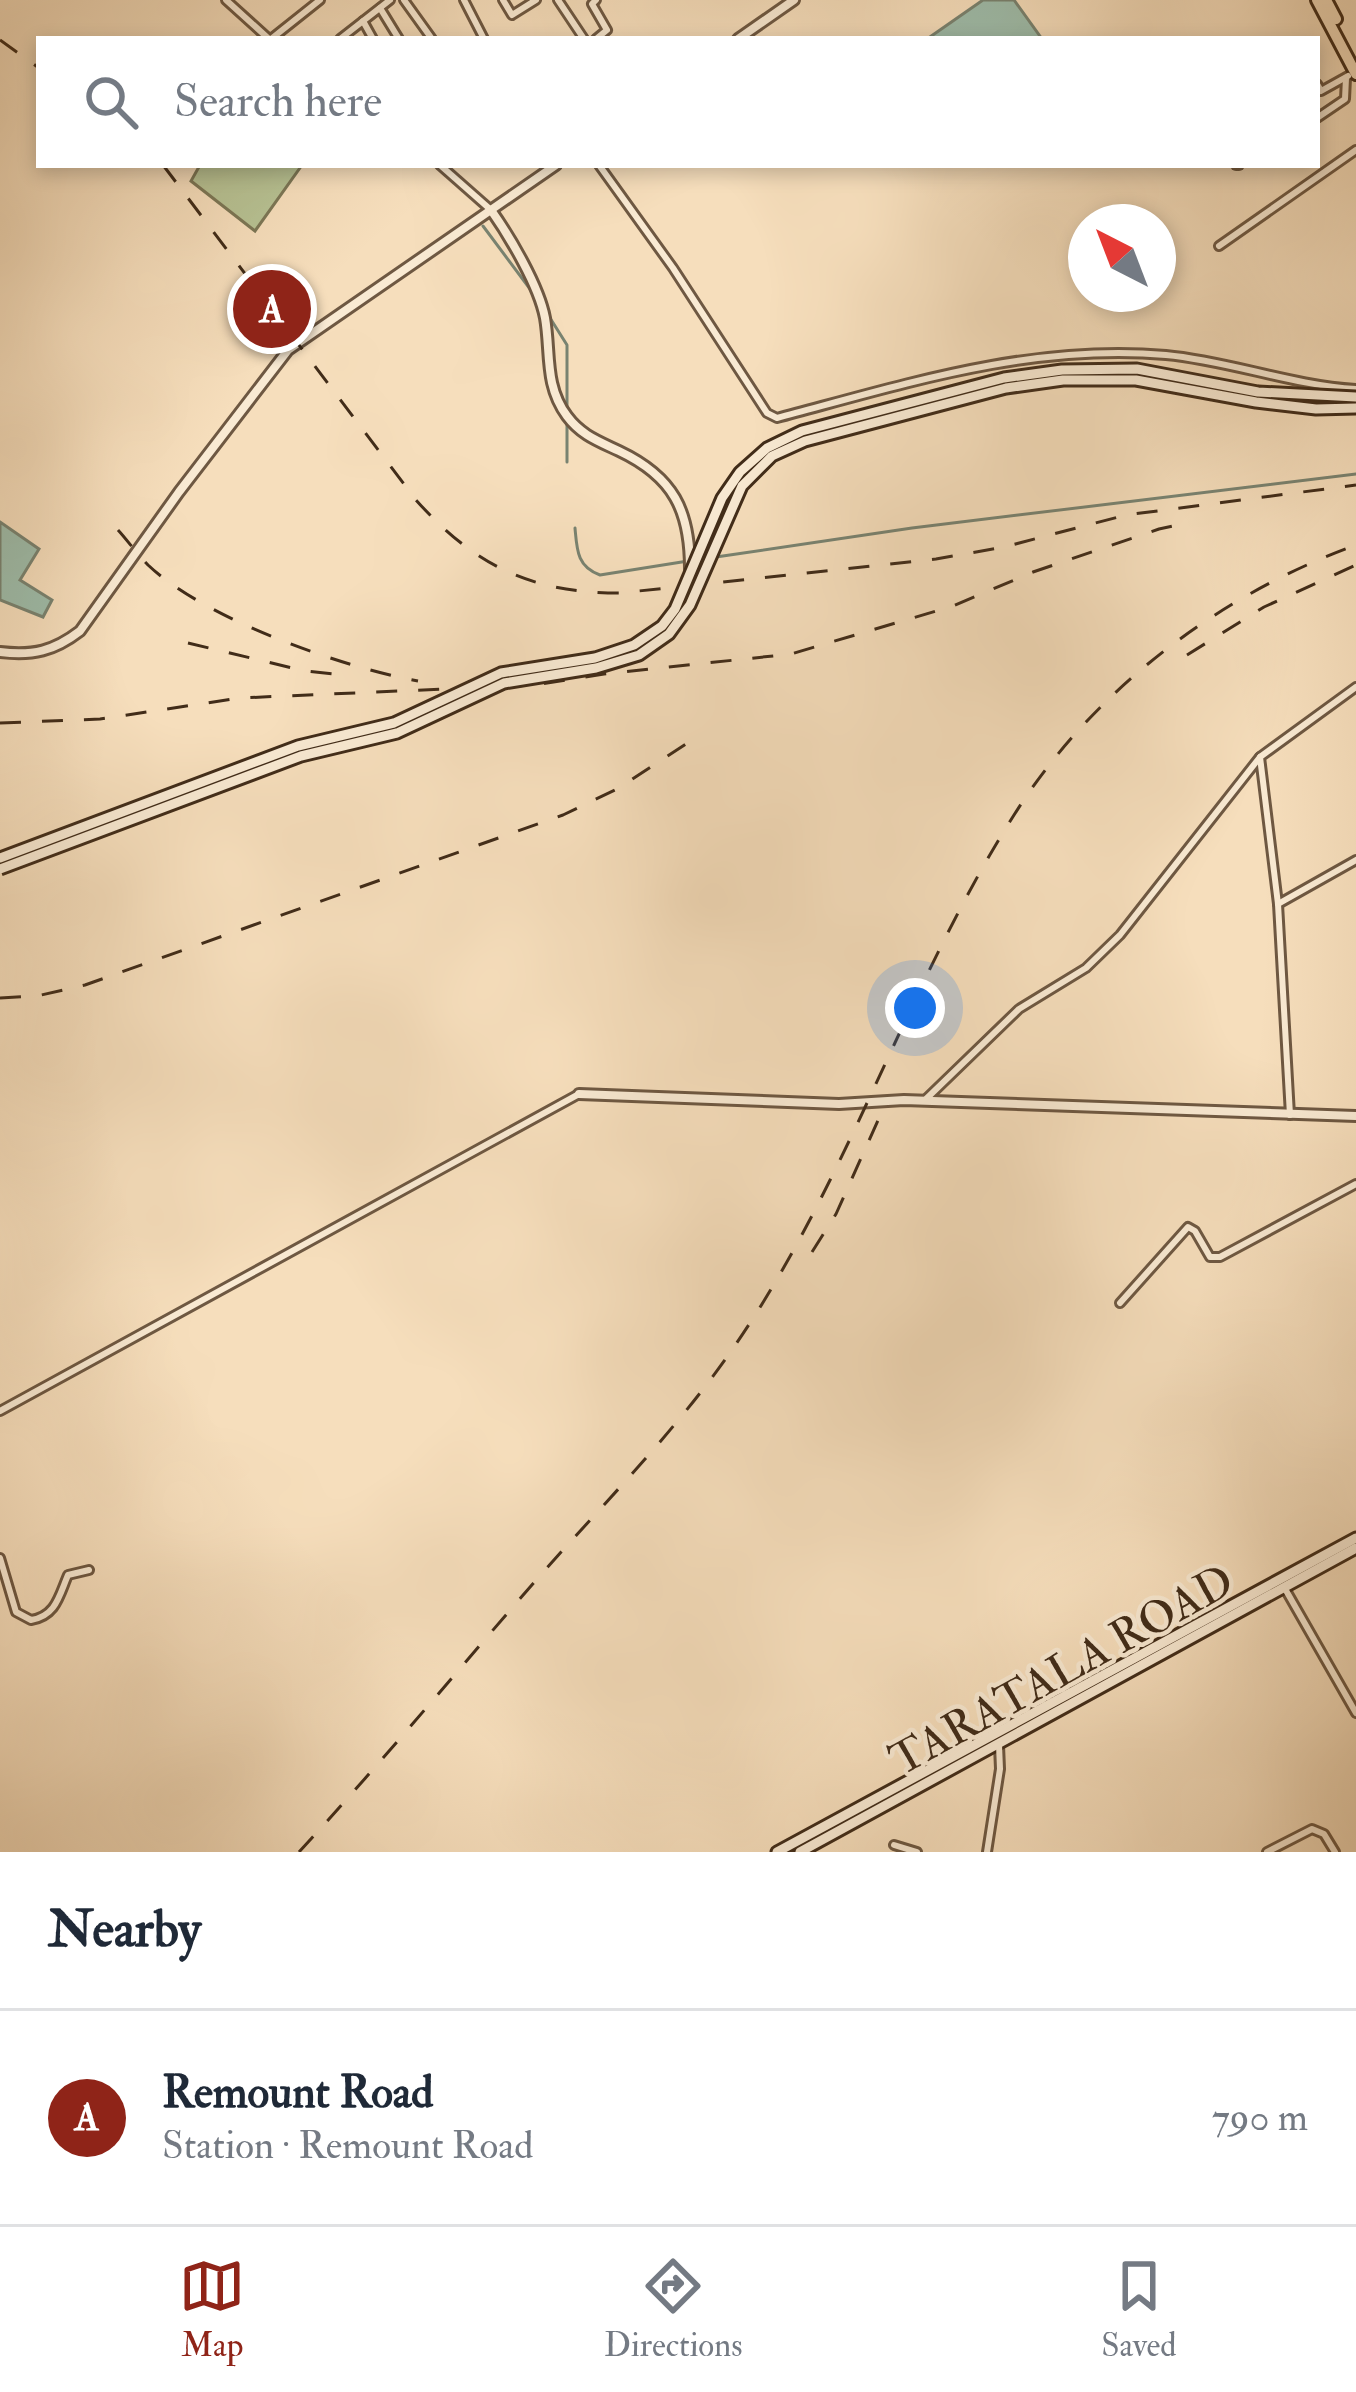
<!DOCTYPE html>
<meta charset="utf-8">
<style>
body{margin:0;font-family:"IM FELL Double Pica",serif;background:#f6f6f7;color:#1f2937}
.compass{position:absolute;left:1068px;top:204px;width:108px;height:108px;border-radius:50%;background:#fff;box-shadow:0 6px 18px #0003;rotate:318deg}
.you{position:absolute;left:915px;top:1008px;width:42px;height:42px;margin:-30px;border:9px solid #fff;border-radius:50%;background:#1a73e8;box-shadow:0 0 0 18px #1a73e833}
.badge{display:grid;place-items:center;width:78px;height:78px;border-radius:50%;background:#8f2418;color:#fff;font-size:39px;font-weight:700}
.pin{position:absolute;translate:-50% -50%;border:6px solid #fff;box-shadow:0 3px 12px #0006}
.list{margin:0;padding:0;list-style:none}
h2{display:flex;justify-content:space-between;align-items:center;height:156px;margin:0;padding:0 48px;font-size:51px}
h2 small{font-size:39px;font-weight:400;color:#747a83}
.list li{display:grid;grid-template-columns:78px 1fr auto;gap:36px;align-items:center;box-sizing:border-box;height:216px;padding:0 48px;border-top:3px solid #e0e1e3}
.list b{display:block;font-size:45px;white-space:nowrap}
.list p{margin:0;font-size:39px;white-space:nowrap;color:#747a83}
.list em{font-size:39px;font-style:normal;color:#747a83}
.icon{flex:none;width:66px;height:66px;fill:none;stroke:currentColor;stroke-width:2;stroke-linecap:round;stroke-linejoin:round}
.map{position:relative;flex:none;width:1356px;height:1852px;overflow:hidden}
.search{position:absolute;background:#fff;box-shadow:0 6px 18px #0003;left:36px;right:36px;top:36px;height:132px;display:flex;align-items:center;gap:30px;box-sizing:border-box;padding:0 42px;border-radius:0px;color:#747a83;font-size:45px}
.sheet{height:372px;background:#fff}
nav{display:flex;justify-content:space-around;align-items:center;box-sizing:border-box;height:168px;border-top:3px solid #e0e1e3;background:#fff;font-size:33px;color:#747a83}
nav a{display:grid;justify-items:center;gap:6px}
nav .on{color:#8f2418}
.map>svg:first-child{display:block}
.green{fill:#b7c294;stroke:#7c7756;stroke-width:3}
.water{fill:#9ebdab;stroke:#798371;stroke-width:3}
.lines{fill:none;stroke-linecap:round;stroke-linejoin:round}
.stream{stroke:#798371;stroke-width:3}
.minor-casing{stroke:#6e5842;stroke-width:12}
.tertiary-casing{stroke:#6e5842;stroke-width:14}
.secondary-casing{stroke:#412c19;stroke-width:15}
.trunk-casing{stroke:#412c19;stroke-width:16}
.minor{stroke:#f9ead3;stroke-width:6}
.tertiary{stroke:#f9ead3;stroke-width:8}
.secondary{stroke:#f9ead3;stroke-width:9}
.trunk{stroke:#f6debc;stroke-width:10}
.rail{stroke:#412c19;stroke-width:3;stroke-dasharray:21 21;stroke-linecap:butt}
.secondary-bridge-casing{stroke:#412c19;stroke-width:15;stroke-linecap:butt}
.secondary-bridge{stroke:#f9ead3;stroke-width:9}
.labels{text-anchor:middle;dominant-baseline:central;stroke-width:9;stroke-linejoin:round;paint-order:stroke}
.street-label{font-size:45px;fill:#412c19;stroke:#f9ead3}
</style>
<div class="map">
<svg width="1356" height="1852" viewBox="0 0 1356 1852">
<rect width="100%" height="100%" fill="#f6debc"/>
<filter id="stains"><feTurbulence type="fractalNoise" baseFrequency=".00167" numOctaves="4"/><feColorMatrix values="0 0 0 0 .2 0 0 0 0 .09 0 0 0 0 .02 0 0 0 .5 -.17"/></filter>
<radialGradient id="worn" r=".72"><stop offset=".6" stop-color="#630" stop-opacity="0"/><stop offset="1" stop-color="#630" stop-opacity=".3"/></radialGradient>
<polygon class="green" points="200,165 302,165 255,231 191,181"/>
<g class="water">
<polygon points="983,0 1014,0 1042,39 927,39"/>
<polygon points="0,522 39,549 20,580 52,600 43,617 0,600"/>
</g>
<g class="lines">
<g class="stream">
<polyline points="483,226 536,297"/>
<polyline points="545,310 567,345 567,408"/>
<polyline points="567,423 567,462"/>
<path d="M575,528C577,550 577,567 600,575L688,561"/>
<polyline points="716,557 912,528 1356,474"/>
</g>
<defs>
<g id="minor">
<polyline points="226,0 269,39"/>
<polyline points="404,0 432,39"/>
<polyline points="464,0 484,39"/>
<polyline points="503,0 512,15 536,0"/>
<polyline points="558,0 584,39"/>
<polyline points="380,8 399,39"/>
<polyline points="363,21 373,39"/>
<polyline points="271,39 320,0"/>
<polyline points="340,39 390,0"/>
<polyline points="596,39 607,30 592,4 596,0"/>
<polyline points="1317,84 1321,91 1348,76"/>
<polyline points="1317,118 1345,99 1346,78"/>
<polyline points="440,165 491,210"/>
<path d="M599,165L673,268L767,413L777,418C905,384 1032,343 1166,355C1230,361 1291,385 1356,389"/>
<polyline points="1236,165 1239,165"/>
<polyline points="1219,246 1356,150"/>
<polyline points="1278,904 1356,860"/>
<polyline points="926,1099 1019,1009 1086,968 1120,935 1260,757"/>
<polyline points="1290,1115 1278,904 1260,757 1356,687"/>
<polyline points="1120,1303 1188,1227 1195,1231 1210,1257 1220,1257 1356,1184"/>
<polyline points="0,1411 579,1094"/>
<path d="M0,1558L16,1612L31,1620C56,1616 59,1596 68,1575L89,1570"/>
<polyline points="1284,1587 1356,1713"/>
<polyline points="894,1845 917,1852"/>
<polyline points="987,1852 1000,1769 999,1745"/>
<polyline points="1267,1852 1312,1829 1324,1834 1335,1852"/>
</g>
<g id="tertiary">
<polyline points="738,39 794,0"/>
<path d="M491,210C510,237 539,286 545,318C551,352 544,385 567,416C581,435 598,441 619,451C674,477 690,511 690,569"/>
<path d="M0,652C33,656 54,651 80,631L179,492L288,350L556,165"/>
<polyline points="579,1094 839,1104 904,1100 1356,1116"/>
</g>
<g id="secondary">
<polyline points="777,1852 1356,1538"/>
<polyline points="800,1852 1356,1548"/>
</g>
<g id="trunk">
<polyline points="1317,0 1356,74"/>
<polyline points="1326,0 1336,19"/>
</g>
</defs>
<use href="#minor" class="minor-casing"/>
<use href="#tertiary" class="tertiary-casing"/>
<use href="#secondary" class="secondary-casing"/>
<use href="#trunk" class="trunk-casing"/>
<use href="#minor" class="minor"/>
<use href="#tertiary" class="tertiary"/>
<use href="#secondary" class="secondary"/>
<use href="#trunk" class="trunk"/>
<g class="rail">
<polyline points="0,40 39,68"/>
<path d="M163,165L416,500C475,566 531,593 620,593L936,559L1004,547L1126,515L1356,485"/>
<path d="M118,530C128,541 137,554 148,565C205,619 341,667 418,681"/>
<polyline points="188,643 305,671 352,676"/>
<polyline points="1187,655 1264,607 1356,565"/>
<polyline points="0,723 100,719 240,698 535,685 604,674 791,654 953,606 1033,572 1159,529 1192,522"/>
<polyline points="0,998 37,996 85,985 563,815 617,789 692,740"/>
<polyline points="812,1252 836,1214 884,1107"/>
<path d="M299,1852C381,1763 458,1670 537,1579C605,1502 678,1429 736,1344C849,1179 907,984 1014,815C1092,691 1218,595 1356,545"/>
</g>
<defs>
<g id="secondary-bridge">
<polyline points="0,858 298,746 394,723 501,673 595,658 634,645 662,626 675,609 722,498 740,472 767,448 802,431 1004,378 1062,370 1137,369 1258,392 1356,397"/>
<polyline points="0,869 301,756 397,733 504,683 596,668 639,655 669,634 690,605 742,486 772,456 805,441 1006,388 1063,380 1136,380 1256,402 1316,409 1356,408"/>
</g>
</defs>
<use href="#secondary-bridge" class="secondary-bridge-casing"/>
<use href="#secondary-bridge" class="secondary-bridge"/>
</g>
<g class="labels">
<g class="street-label">
<text transform="translate(1062 1671) rotate(-29)">TARATALA ROAD</text>
</g>
</g>
<rect width="100%" height="100%" filter="url(#stains)"/>
<rect width="100%" height="100%" fill="url(#worn)"/>
</svg>
<svg class="compass" viewBox="-18 -18 36 36"><path d="M0-13l5 13h-10z" fill="#e53935"/><path d="M0 13l5-13h-10z" fill="#747a83"/></svg>
<div class="you"></div>
<div class="pin badge" style="left:272px;top:309px">A</div>
<div class="search"><svg class="icon" aria-label="search" viewBox="0 0 24 24"><circle cx="10" cy="10" r="6"/><path d="M15 15l6 6"/></svg>Search here</div>
</div>
<section class="sheet">
<h2>Nearby<small></small></h2>
<ul class="list">
<li><span class="badge">A</span><div><b>Remount Road</b><p>Station · Remount Road</p></div><em>790 m</em></li>
</ul>
</section>
<nav>
<a class="on"><svg class="icon" aria-label="map" viewBox="0 0 24 24"><path d="M3 6l6-2 6 2 6-2v14l-6 2-6-2-6 2zM9 4v14M15 6v14"/></svg>Map</a>
<a><svg class="icon" aria-label="directions" viewBox="0 0 24 24"><path d="M12 3l9 9-9 9-9-9zM9 14v-3h6M13 9l2 2-2 2"/></svg>Directions</a>
<a><svg class="icon" aria-label="saved" viewBox="0 0 24 24"><path d="M7 4h10v16l-5-4-5 4z"/></svg>Saved</a>
</nav>
